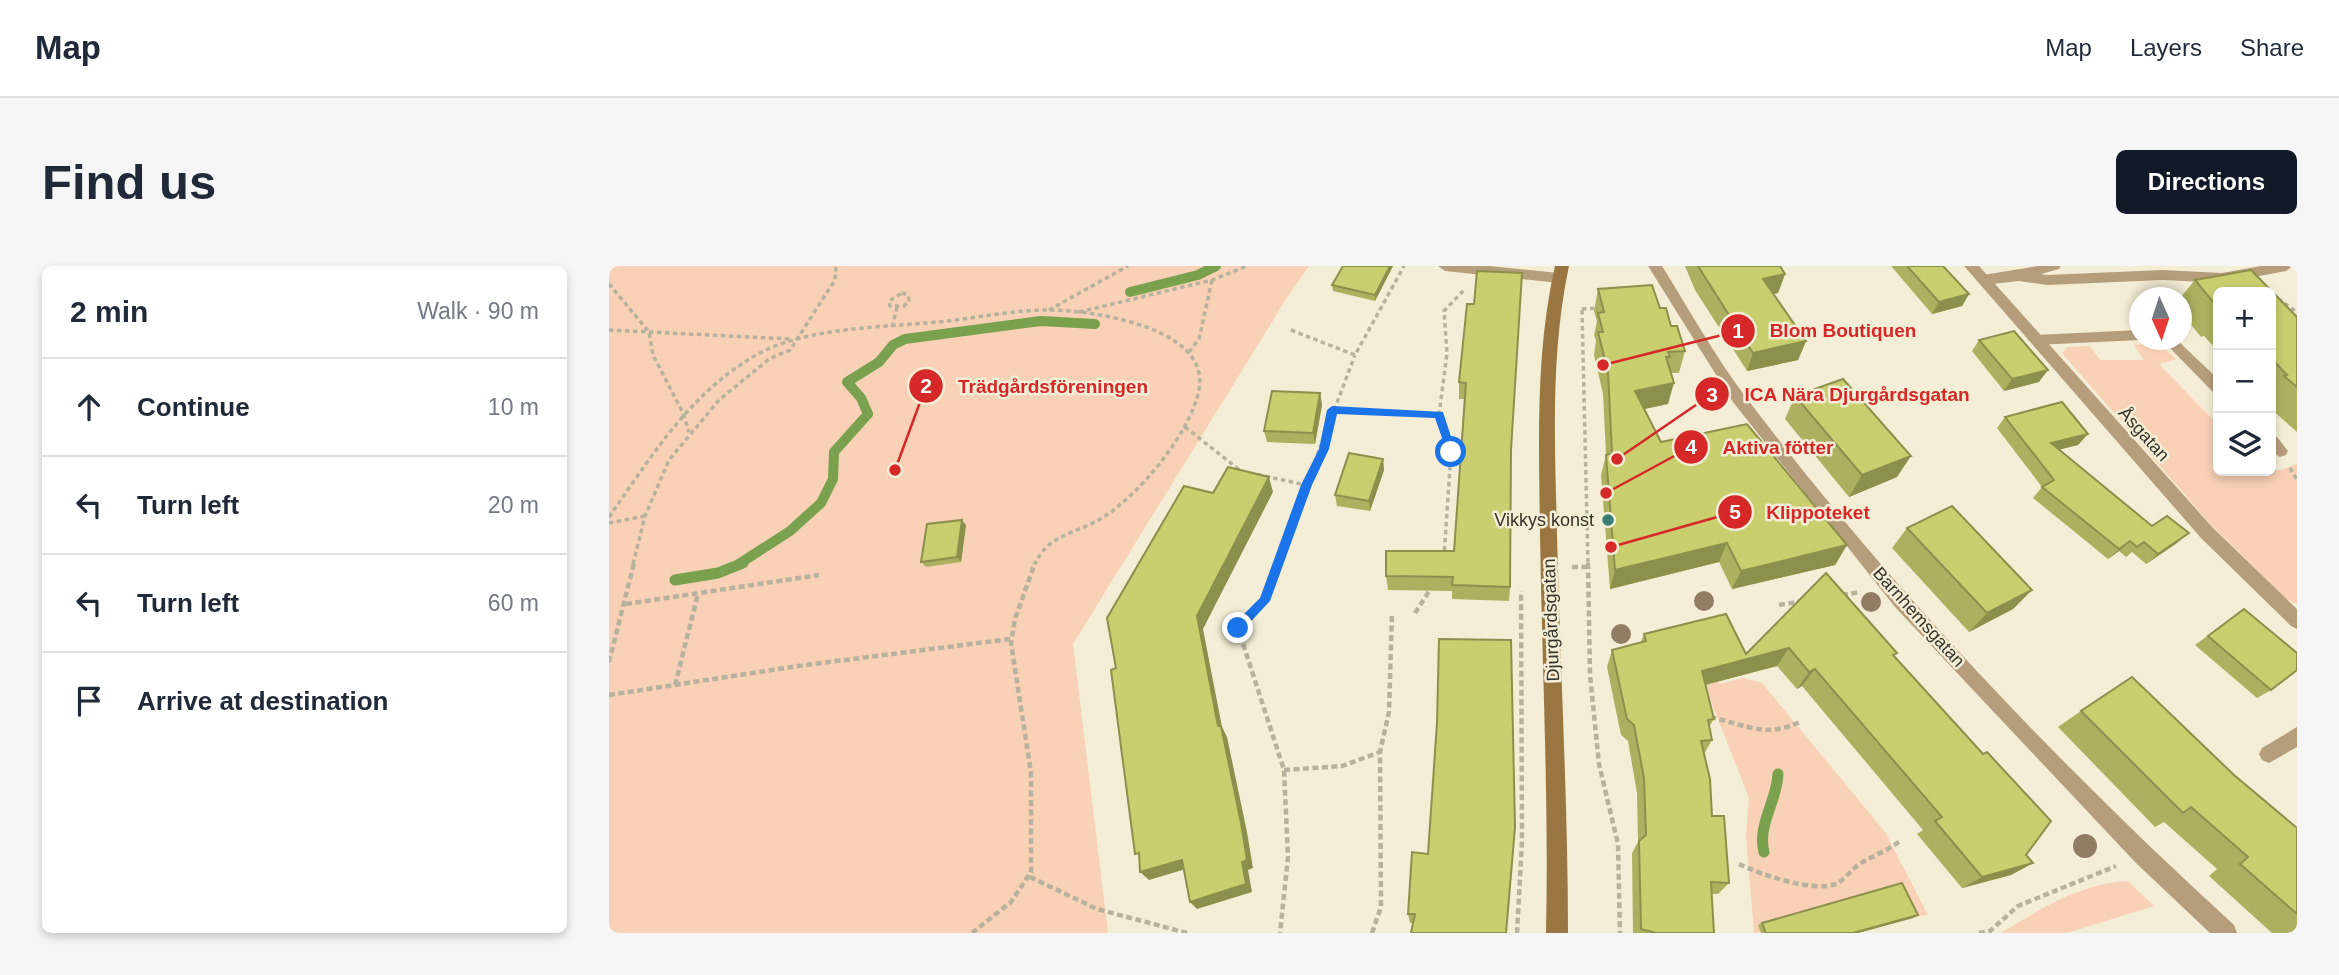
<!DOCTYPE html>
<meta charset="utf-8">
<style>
body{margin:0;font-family:Helvetica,sans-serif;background:#f6f6f7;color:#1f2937}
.controls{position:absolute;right:21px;top:21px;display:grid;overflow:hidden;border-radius:10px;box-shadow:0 4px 10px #0003}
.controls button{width:63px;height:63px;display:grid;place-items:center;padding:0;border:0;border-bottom:2px solid #e0e1e3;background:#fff;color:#1f2937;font:35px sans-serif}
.compass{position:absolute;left:1520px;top:21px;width:63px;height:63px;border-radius:50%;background:#fff;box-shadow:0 4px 10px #0003;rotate:177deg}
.stop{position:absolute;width:21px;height:21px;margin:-16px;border:5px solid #1a73e8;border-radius:50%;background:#fff}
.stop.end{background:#1a73e8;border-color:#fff;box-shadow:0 2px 7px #0008}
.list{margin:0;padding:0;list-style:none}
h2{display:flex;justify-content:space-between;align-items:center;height:91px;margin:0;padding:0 28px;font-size:30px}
h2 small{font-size:23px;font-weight:400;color:#747a83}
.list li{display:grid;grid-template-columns:46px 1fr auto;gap:21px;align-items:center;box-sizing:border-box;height:98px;padding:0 28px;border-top:2px solid #e0e1e3}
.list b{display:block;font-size:26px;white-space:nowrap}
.list em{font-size:23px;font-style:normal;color:#747a83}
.icon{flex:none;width:38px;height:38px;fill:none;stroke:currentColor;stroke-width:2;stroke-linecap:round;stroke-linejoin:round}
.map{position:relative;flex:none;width:1688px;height:667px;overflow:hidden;border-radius:10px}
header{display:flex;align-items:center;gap:42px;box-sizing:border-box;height:98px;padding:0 35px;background:#fff;border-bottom:2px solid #e0e1e3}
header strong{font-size:33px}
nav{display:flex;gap:38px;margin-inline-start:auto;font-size:24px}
.intro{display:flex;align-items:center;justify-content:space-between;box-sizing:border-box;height:168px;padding:0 42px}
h1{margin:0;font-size:49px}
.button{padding:18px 32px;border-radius:10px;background:#111827;color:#fff;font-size:24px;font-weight:700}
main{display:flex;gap:42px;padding:0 42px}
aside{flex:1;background:#fff;border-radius:10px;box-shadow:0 4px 10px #0003}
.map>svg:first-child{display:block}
.green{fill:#f8d1b6}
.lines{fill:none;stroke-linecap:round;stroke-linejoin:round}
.stream-far1{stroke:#79a14e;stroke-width:10}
.stream{stroke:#79a14e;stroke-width:11}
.path-far1{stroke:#b7b29e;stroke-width:3.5;stroke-dasharray:4.5 3.5;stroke-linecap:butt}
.path{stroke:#b7b29e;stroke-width:4.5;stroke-dasharray:6 3.5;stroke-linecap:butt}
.service{fill:#b69d7c;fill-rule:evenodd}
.minor{fill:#b69d7c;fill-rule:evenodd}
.secondary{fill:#9a7643;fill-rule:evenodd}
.tree{fill:#917d64}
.wall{fill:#adb15f}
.shaded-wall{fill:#8d904d}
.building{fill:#c9ce6e;stroke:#8d904d;stroke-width:2}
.route{fill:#1a73e8}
.poi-dot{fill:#367d76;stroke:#f5eed6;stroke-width:2.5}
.labels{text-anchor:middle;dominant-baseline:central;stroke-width:5;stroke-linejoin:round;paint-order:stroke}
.street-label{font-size:18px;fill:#36342a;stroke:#f5eed6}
.poi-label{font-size:18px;fill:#36342a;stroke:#f5eed6;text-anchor:end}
.leader{fill:none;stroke:#d62828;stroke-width:2.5}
.callout-dot{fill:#d62828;stroke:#f5eed6;stroke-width:2.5}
.mark-label{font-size:21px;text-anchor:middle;font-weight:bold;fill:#fff}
.callout-label{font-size:19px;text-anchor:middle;font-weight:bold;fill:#d62828;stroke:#f5eed6;stroke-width:5;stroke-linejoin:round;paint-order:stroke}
</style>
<header>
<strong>Map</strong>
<nav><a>Map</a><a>Layers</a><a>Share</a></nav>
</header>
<div class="intro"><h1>Find us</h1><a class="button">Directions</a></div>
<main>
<aside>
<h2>2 min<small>Walk · 90 m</small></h2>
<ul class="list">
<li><svg class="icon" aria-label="ahead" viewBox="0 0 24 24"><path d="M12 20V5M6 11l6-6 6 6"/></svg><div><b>Continue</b></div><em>10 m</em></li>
<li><svg class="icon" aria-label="left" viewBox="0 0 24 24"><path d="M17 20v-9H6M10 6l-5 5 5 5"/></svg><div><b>Turn left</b></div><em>20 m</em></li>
<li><svg class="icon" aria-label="left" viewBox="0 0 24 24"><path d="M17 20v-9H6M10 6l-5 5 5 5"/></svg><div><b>Turn left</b></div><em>60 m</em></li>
<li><svg class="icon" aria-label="arrive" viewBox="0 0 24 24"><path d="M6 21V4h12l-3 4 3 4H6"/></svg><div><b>Arrive at destination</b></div></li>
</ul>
</aside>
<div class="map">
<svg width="1688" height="667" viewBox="0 0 1688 667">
<rect width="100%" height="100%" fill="#f5eed6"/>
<g class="green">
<polygon points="0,0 700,0 679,30 464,378 499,667 0,667"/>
<polygon points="1538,78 1557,84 1567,93 1550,98 1604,154 1609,153 1609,205 1672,204 1688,198 1688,338 1679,334 1603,260 1453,87 1459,81 1481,80 1491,94 1535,94 1525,79"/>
<polygon points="1089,370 1111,418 1134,412 1153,417 1276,566 1319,649 1145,667 1137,569 1140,532 1103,438 1085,372"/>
<path d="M1519,615L1545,640L1458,667H1392C1433,642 1470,618 1519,615Z"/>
</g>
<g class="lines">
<g class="stream-far1">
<polyline points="521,26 589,9 607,0"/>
<polyline points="130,298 181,265 212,237 224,213 225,186 259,148 252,132 238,116 270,96 284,79 296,73 432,55 486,58"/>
</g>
<g class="stream">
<polyline points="66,314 109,307 134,297"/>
<path d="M1155,586C1148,559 1168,535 1169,508"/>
</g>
<g class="path-far1">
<polyline points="0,18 40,66 44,89 74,147 80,166"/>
<polygon points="293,27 299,29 300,35 295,40 281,40 280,35"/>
<polyline points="1669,33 1688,46"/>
<polyline points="973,43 989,42"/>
<polyline points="440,44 519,0"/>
<polyline points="973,44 979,298"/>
<polyline points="470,46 603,14 638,0"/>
<polyline points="283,61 288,41"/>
<polyline points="0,64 181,73"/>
<polyline points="682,64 746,89 795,0"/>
<polyline points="580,86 590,73 603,14"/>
<polyline points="723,144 830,149 842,186 835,291"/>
<polyline points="830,149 838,87 835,45 855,24"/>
<polyline points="576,161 632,205 697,219 668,298"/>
<polyline points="1681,202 1688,214"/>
<polyline points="697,219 746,89"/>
<path d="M0,251C44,188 86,119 157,84C208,60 284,61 339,55C372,51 406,44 439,44C483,44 602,61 590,124C581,168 530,229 493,252C467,268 439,268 426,298"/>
<polyline points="0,257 36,250"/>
<polyline points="24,298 36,250 60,194 110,134 160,93 181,84 226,14 227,0"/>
</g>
<g class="path">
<polyline points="669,297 655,335 629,362 675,504 679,591 671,667"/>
<polyline points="979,297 981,409 990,498 1009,578 1011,667"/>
<polyline points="963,301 980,301"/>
<polyline points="1233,329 1252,326"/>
<polyline points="17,338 210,309"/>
<polyline points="1170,339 1193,335"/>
<polyline points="806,347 823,321"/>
<polyline points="0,396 25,297"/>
<polyline points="66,419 89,328"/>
<polyline points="0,429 189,400 401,373"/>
<path d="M1101,451C1138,459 1156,473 1193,455"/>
<polyline points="675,504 733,500 771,486"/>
<path d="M1130,598C1150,608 1207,628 1229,617C1236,613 1242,604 1249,599C1263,590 1278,585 1291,575"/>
<polyline points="421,611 488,643 578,667"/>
<polyline points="363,667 402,636 422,606 422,507 402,377 406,353 426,297"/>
<polyline points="763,667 772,641 771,486 780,446 783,347"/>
<polyline points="908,667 913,575 912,325"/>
<polyline points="1370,667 1381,665 1409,640 1507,600"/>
</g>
<g class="service">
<polygon points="829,0 880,0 950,7 957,12 950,17 836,5"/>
<polygon points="1429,0 1452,0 1450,3 1432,8 1438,9 1554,4 1613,7 1652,0 1684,0 1677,5 1613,17 1554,14 1438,19 1410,15 1374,19 1367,14 1374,9"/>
<polygon points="1531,64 1531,74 1533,74 1531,74 1426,79 1419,74 1426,69"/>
<polygon points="1553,74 1568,74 1609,113 1609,128 1604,126"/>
<polygon points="1662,169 1668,171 1679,185 1677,189 1671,191 1662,185"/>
<polygon points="1688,461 1688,481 1660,497 1653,494 1650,488 1653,482"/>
</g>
<g class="minor">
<path d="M1039,0H1053C1080,43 1105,89 1136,130C1280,321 1448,497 1625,659L1628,667H1601L1527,597L1286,341L1124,136Z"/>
<polygon points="1355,0 1370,0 1604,262 1688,343 1688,363 1682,360 1592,272"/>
</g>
<path class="secondary" d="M946,0H960C941,89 946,179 948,269C951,402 959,534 959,667H937C940,534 933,402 931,269C930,179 926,88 946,0Z"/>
</g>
<g class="tree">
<circle cx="1095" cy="335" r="10"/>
<circle cx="1262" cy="336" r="10"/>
<circle cx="1012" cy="368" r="10"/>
<circle cx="1476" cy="580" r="12"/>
</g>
<g class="wall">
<polygon points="784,0 766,35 724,25 723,19"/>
<polygon points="1076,0 1171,0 1176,8 1169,27 1164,28 1197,75 1189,94 1138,105 1086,24"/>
<polygon points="1282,0 1334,0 1360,28 1353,40 1323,48"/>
<polygon points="1642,4 1688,51 1688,166 1662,143 1662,26 1609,26 1609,85 1595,70 1592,71 1572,46 1572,32 1571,32 1586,14"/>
<polygon points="989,23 1051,42 1076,85 1070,107 1062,107 1059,138 1035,143 1052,176 1238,279 1226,299 1123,323 1110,296 1001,323 992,209 997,189 994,128 985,89 987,75 985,69 988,55 985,45"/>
<polygon points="858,38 902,184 901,321 900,335 843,333 843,325 779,324 777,310 845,285 855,133 850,133 850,116"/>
<polygon points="1370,74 1430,116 1395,125 1363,85"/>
<polygon points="711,127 713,139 706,178 658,176 655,165"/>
<polygon points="1186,130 1288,211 1240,231 1176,153"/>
<polygon points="1396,151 1479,168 1469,179 1450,183 1543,260 1568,277 1537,298 1523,286 1517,291 1510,285 1499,293 1424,232 1433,221 1388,162"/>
<polygon points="774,193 775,204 761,245 728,240 726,229"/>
<polygon points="357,259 352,296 317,301 312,296"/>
<polygon points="1298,262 1423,324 1404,343 1360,366 1283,282"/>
<polygon points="1217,307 1285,390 1417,589 1424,597 1402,609 1353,622 1308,568 1314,564 1193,420 1188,423 1168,400 1096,419 1105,453 1100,461 1103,474 1095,488 1103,550 1120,617 1109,628 1102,628 1105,667 1024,667 1023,587 1029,576 1028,527 1019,475 1012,469 998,401 1003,384 1032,376 1035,368 1137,388"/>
<polygon points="1635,343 1662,424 1648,432 1586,379"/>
<polygon points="902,374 804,657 801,657 799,648 819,588"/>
<polygon points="1472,445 1625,509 1688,562 1688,667 1663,667 1600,610 1608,603 1555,556 1546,561 1449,461"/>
<polygon points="1304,652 1249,667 1152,667 1149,659 1153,657"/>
</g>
<g class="shaded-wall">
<polygon points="781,0 784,0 766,35 766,29"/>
<polygon points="1176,8 1169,27 1147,32 1154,13"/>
<polygon points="1360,28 1353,40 1323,48 1330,36"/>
<polygon points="1197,75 1189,94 1138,105 1144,87"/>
<polygon points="1439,104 1430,116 1395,125 1403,113"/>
<polygon points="1065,117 1059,138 1021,146 1026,125"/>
<polygon points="711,127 713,139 706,178 704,167"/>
<polygon points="1479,168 1469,179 1433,188 1442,177"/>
<polygon points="1302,190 1288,211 1240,231 1253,209"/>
<polygon points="774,193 775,204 761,245 760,235"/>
<polygon points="660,211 664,226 594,363 613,461 618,471 638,566 644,602 639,604 643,626 588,643 581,636 609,460 588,350"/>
<polygon points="353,254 357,259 352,296 348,291"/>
<polygon points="1580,267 1568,277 1537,298 1549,288"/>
<polygon points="1521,275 1510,285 1499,293 1510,283"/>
<polygon points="1118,277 1110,296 1001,323 1006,304"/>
<polygon points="1238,279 1226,299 1123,323 1132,305"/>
<polygon points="1423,324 1404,343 1360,366 1378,347"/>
<polygon points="1180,382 1168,400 1084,422 1093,405"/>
<polygon points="1206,403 1193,420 1188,423 1200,406"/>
<polygon points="573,594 580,602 540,614 531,606"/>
<polygon points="1424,597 1402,609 1353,622 1373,611"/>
<polygon points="1309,649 1304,652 1249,667 1244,667"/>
</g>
<g class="building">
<polygon points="734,0 781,0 766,29 723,19"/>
<polygon points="1089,0 1171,0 1176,8 1154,13 1197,75 1144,87"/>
<polygon points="1298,0 1334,0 1360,28 1330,36"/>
<polygon points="1642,4 1688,51 1688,121 1675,110 1678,109 1662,92 1662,26 1609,26 1609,42 1586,14"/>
<polygon points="868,5 913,7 902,184 901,321 843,319 844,311 777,310 777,285 845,285 857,117 850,116 858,38 865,38"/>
<polygon points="1043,19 1051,42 1057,42 1062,60 1068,60 1076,85 1059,86 1061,91 1057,91 1065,117 1026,125 1052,176 1138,158 1238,279 1132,305 1118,277 1006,304 997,189 1003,187 999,106 989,66 994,66 989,47 995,46 989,23"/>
<polygon points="1405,65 1439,104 1403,113 1370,74"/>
<polygon points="1234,113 1302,190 1253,209 1186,130"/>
<polygon points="663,125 711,127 704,167 655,165"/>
<polygon points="1453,136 1479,168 1442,177 1543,260 1558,250 1580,267 1549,288 1535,276 1528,281 1521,275 1510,283 1433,221 1445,214 1396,151"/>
<polygon points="740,187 774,193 760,235 726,229"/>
<polygon points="619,201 660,211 588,350 609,460 612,460 632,557 638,594 633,596 637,618 581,636 573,594 531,606 530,587 526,588 502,404 507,402 498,352 575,220 604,227"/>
<polygon points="1343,240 1423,324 1378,347 1298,262"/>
<polygon points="353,254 348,291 312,296 318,258"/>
<polygon points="1217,307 1288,387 1284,389 1374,488 1378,486 1442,555 1417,589 1424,597 1373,611 1326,555 1333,551 1206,403 1200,406 1180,382 1093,405 1105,453 1099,454 1103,474 1092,475 1101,513 1103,550 1115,550 1120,617 1102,616 1105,667 1047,667 1032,663 1030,575 1037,569 1035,512 1025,459 1018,453 1003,384 1037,375 1035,368 1117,348 1137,388"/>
<polygon points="1635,343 1688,387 1688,404 1662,424 1599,370"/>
<polygon points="830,373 902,374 906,561 897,667 802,667 806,648 799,648 803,586 819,588 828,457"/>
<polygon points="1523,411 1625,509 1688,562 1688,648 1631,598 1639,591 1582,541 1574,547 1472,445"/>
<polygon points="1293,617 1309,649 1244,667 1157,667 1153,657"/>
</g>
<polygon class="route" points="723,140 834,146 847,186 839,189 826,152 728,148 720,183 703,219 661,335 633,365 625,365 625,358 651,332 692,219 710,183 718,144"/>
<circle class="poi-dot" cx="999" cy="254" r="7"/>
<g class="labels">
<g class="street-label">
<text transform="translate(1535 168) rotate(48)">Åsgatan</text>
<text transform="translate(1310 351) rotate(48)">Barnhemsgatan</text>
<text transform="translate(942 354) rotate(-92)">Djurgårdsgatan</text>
</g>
<g class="poi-label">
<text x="985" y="254">Vikkys konst</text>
</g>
</g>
<path class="leader" d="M994 99L1129 65M286 204L317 120M1008 193L1103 128M997 227L1082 181M1002 281L1126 246"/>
<g class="callout-dot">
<circle cx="994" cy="99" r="7"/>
<circle cx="286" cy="204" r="7"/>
<circle cx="1008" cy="193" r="7"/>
<circle cx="997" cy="227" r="7"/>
<circle cx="1002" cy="281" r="7"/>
<circle cx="1129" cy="65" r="18"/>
<circle cx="317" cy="120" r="18"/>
<circle cx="1103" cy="128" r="18"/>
<circle cx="1082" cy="181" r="18"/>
<circle cx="1126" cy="246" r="18"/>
</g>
<g class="mark-label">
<text x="1129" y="72">1</text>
<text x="317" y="127">2</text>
<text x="1103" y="136">3</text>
<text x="1082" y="188">4</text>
<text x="1126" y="253">5</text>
</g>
<g class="callout-label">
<text x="1234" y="71">Blom Boutiquen</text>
<text x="444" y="127">Trädgårdsföreningen</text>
<text x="1248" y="135">ICA Nära Djurgårdsgatan</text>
<text x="1169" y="188">Aktiva fötter</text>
<text x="1209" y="253">Klippoteket</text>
</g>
</svg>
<div class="controls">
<button>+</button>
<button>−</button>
<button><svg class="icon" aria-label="layers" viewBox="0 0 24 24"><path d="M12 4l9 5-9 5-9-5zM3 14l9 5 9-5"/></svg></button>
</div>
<svg class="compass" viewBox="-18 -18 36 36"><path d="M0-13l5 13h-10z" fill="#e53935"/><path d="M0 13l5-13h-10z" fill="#747a83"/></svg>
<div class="stop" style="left:842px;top:186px"></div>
<div class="stop end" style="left:629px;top:362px"></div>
</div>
</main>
